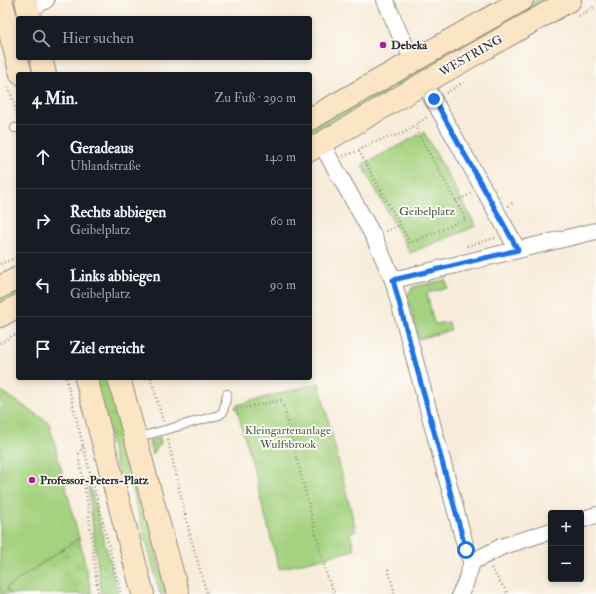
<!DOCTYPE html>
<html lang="de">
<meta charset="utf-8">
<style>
body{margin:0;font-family:"IM FELL Double Pica",serif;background:#20242c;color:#f1f3f6}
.controls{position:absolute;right:12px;bottom:12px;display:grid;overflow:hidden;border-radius:4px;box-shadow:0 2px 6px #0003}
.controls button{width:36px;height:36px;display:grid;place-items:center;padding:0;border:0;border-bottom:1px solid #363941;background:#171b24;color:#f1f3f6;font:20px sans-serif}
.stop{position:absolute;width:12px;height:12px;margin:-9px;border:3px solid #1a73e8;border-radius:50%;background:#fff}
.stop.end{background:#1a73e8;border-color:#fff;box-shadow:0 1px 4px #0008}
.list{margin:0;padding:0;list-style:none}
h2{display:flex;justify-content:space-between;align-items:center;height:52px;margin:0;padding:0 16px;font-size:17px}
h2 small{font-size:13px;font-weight:400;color:#9ea1a6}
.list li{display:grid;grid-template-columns:26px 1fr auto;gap:12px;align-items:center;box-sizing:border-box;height:64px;padding:0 16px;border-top:1px solid #363941}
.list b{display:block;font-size:15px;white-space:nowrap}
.list p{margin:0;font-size:13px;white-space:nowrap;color:#9ea1a6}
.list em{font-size:13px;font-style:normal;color:#9ea1a6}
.icon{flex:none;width:22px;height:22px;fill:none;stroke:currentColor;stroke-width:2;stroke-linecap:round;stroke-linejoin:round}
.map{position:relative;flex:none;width:596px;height:594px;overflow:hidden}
.search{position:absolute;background:#171b24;box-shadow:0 2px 6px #0003;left:16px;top:16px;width:296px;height:44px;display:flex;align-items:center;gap:10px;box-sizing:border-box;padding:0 14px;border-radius:4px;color:#9ea1a6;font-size:15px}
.panel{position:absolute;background:#171b24;box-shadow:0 2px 6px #0003;left:16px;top:72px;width:296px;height:308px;border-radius:4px}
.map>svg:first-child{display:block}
.grass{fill:url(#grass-tufts);stroke:#687e55}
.green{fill:#a4d27f;stroke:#687e55}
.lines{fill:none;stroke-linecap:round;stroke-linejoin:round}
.lane-casing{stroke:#918c82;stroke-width:10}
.street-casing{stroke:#918c82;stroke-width:18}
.secondary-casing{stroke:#918c82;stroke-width:24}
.path{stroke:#918c82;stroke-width:2.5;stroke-dasharray:1 3;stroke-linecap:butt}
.lane{stroke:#fff;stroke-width:8}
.street{stroke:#fff;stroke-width:16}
.secondary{stroke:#fce5c4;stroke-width:22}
.route{stroke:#1a73e8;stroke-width:5}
.poi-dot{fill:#b5179e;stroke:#fdfcf7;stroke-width:1.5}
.labels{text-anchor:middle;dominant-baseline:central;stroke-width:3.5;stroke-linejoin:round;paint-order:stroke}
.poi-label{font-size:12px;font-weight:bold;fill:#2b2b2b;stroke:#fdfcf7;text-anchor:start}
.street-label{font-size:12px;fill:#2b2b2b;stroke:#fdfcf7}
.park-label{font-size:12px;fill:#4f5d44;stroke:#fdfcf7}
</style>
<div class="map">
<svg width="596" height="594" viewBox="0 0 596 594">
<defs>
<pattern id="grass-tufts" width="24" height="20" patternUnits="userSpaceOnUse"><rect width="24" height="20" fill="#a4d27f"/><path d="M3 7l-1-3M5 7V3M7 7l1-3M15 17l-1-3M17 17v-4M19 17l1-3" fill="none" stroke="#8db46e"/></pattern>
</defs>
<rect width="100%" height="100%" fill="#fdfcf7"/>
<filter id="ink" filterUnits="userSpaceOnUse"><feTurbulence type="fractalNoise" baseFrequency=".025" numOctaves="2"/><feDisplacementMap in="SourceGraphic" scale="8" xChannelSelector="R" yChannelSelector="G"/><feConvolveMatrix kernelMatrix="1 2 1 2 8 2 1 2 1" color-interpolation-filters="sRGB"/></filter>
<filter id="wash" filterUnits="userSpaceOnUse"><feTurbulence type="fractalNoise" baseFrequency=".012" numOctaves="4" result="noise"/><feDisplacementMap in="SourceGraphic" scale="16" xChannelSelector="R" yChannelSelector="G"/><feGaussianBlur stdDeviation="0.9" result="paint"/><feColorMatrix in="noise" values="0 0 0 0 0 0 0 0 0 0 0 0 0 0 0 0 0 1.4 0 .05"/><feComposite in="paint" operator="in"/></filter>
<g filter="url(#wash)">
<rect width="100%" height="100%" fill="#f7ecd9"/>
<g class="grass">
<polygon points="537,0 545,0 527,10 511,23 399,91 393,81"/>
<polygon points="384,86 389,97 310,142 310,127"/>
<polygon points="18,286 18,296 0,306 0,295"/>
<polygon points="95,378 107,378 138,483 167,594 160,594 131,485 119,478"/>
<polygon points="160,437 161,443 152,455 149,441"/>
<polygon points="87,478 88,478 118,594 101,594"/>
<polygon points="79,538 92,594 10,594 6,588"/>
</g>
<g class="green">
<polygon points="424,132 476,226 410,253 362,165"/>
<polygon points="446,280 448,288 427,293 434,324 449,322 451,330 419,339 407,296 413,287"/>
<polygon points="319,383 356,531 350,532 354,550 279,569 236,405"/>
<polygon points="0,390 49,423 79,538 6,588 10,594 0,594"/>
</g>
</g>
<g filter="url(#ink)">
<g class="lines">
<defs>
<g id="lane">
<polyline points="15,128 18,128"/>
<polyline points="136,438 219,415 223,412 227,394"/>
</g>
<g id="street">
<polyline points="385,0 401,37 414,61"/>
<polyline points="28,10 46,0"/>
<polyline points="424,83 518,250"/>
<polyline points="321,143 374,237 393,280 467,552 472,562"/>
<polyline points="393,280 596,231"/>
<polyline points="581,520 596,515"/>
<polyline points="460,594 465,584 472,562 501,547 551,531"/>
</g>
<g id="secondary">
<polyline points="1,0 21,74"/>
<polyline points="26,0 30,18"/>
<polyline points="41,58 45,74"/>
<polyline points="310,119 522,0"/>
<polyline points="310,150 424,83 570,0"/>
<polyline points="0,287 18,278"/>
<polyline points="0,316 18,306"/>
<polyline points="86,378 143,594"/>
<polyline points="119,378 178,594"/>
</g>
</defs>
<use href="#lane" class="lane-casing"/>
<use href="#street" class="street-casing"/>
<use href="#secondary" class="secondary-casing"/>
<g class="path">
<polyline points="579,16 596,6"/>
<polyline points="9,87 18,118"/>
<polyline points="446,93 464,82"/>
<polyline points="359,151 410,243 466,219 419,135 416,126"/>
<polyline points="343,156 359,151 371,143 404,133 427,117"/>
<polyline points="456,201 471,194"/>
<polyline points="508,206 513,203"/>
<polyline points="386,231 400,225"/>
<polyline points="467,246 495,238"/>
<polyline points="0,264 18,257"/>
<polyline points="0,343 18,333"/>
<polyline points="66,378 121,594"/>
<polyline points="151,378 163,421"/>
<polyline points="233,410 282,400 327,577 335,594"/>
<polyline points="168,440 190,535 207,594"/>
<polyline points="83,446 78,455 88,505 98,594"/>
<polyline points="491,568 508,594"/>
<polyline points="388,569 395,594"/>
</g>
<use href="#lane" class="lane"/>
<use href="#street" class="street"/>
<use href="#secondary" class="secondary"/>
</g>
</g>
<g class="lines" filter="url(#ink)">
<polyline class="route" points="434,99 518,250 393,280 466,550"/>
</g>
<g class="poi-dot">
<circle cx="383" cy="45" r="4"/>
<circle cx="32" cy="480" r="4"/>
</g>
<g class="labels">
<g class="poi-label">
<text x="391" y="45">Debeka</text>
<text x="40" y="480">Professor-Peters-Platz</text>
</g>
<g class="street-label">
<text transform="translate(471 56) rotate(-30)">WESTRING</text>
</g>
<g class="park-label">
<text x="427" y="211">Geibelplatz</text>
<text x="288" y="430">Kleingartenanlage<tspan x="288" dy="14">Wulfsbrook</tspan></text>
</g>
</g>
</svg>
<div class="controls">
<button>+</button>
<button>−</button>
</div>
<div class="stop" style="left:466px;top:550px"></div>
<div class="stop end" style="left:434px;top:99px"></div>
<div class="search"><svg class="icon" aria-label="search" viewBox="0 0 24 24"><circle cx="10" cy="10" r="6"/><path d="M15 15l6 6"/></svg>Hier suchen</div>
<section class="panel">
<h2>4 Min.<small>Zu Fuß · 290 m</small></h2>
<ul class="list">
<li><svg class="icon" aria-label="ahead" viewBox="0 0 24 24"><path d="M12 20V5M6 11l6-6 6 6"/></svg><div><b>Geradeaus</b><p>Uhlandstraße</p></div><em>140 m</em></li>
<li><svg class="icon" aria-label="right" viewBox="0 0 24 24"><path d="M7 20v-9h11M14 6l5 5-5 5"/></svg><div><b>Rechts abbiegen</b><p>Geibelplatz</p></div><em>60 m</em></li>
<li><svg class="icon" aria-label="left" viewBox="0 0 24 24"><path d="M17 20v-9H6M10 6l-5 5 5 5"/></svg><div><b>Links abbiegen</b><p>Geibelplatz</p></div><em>90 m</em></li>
<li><svg class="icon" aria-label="arrive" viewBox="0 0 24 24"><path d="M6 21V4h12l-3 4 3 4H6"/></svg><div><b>Ziel erreicht</b></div></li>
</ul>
</section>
</div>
